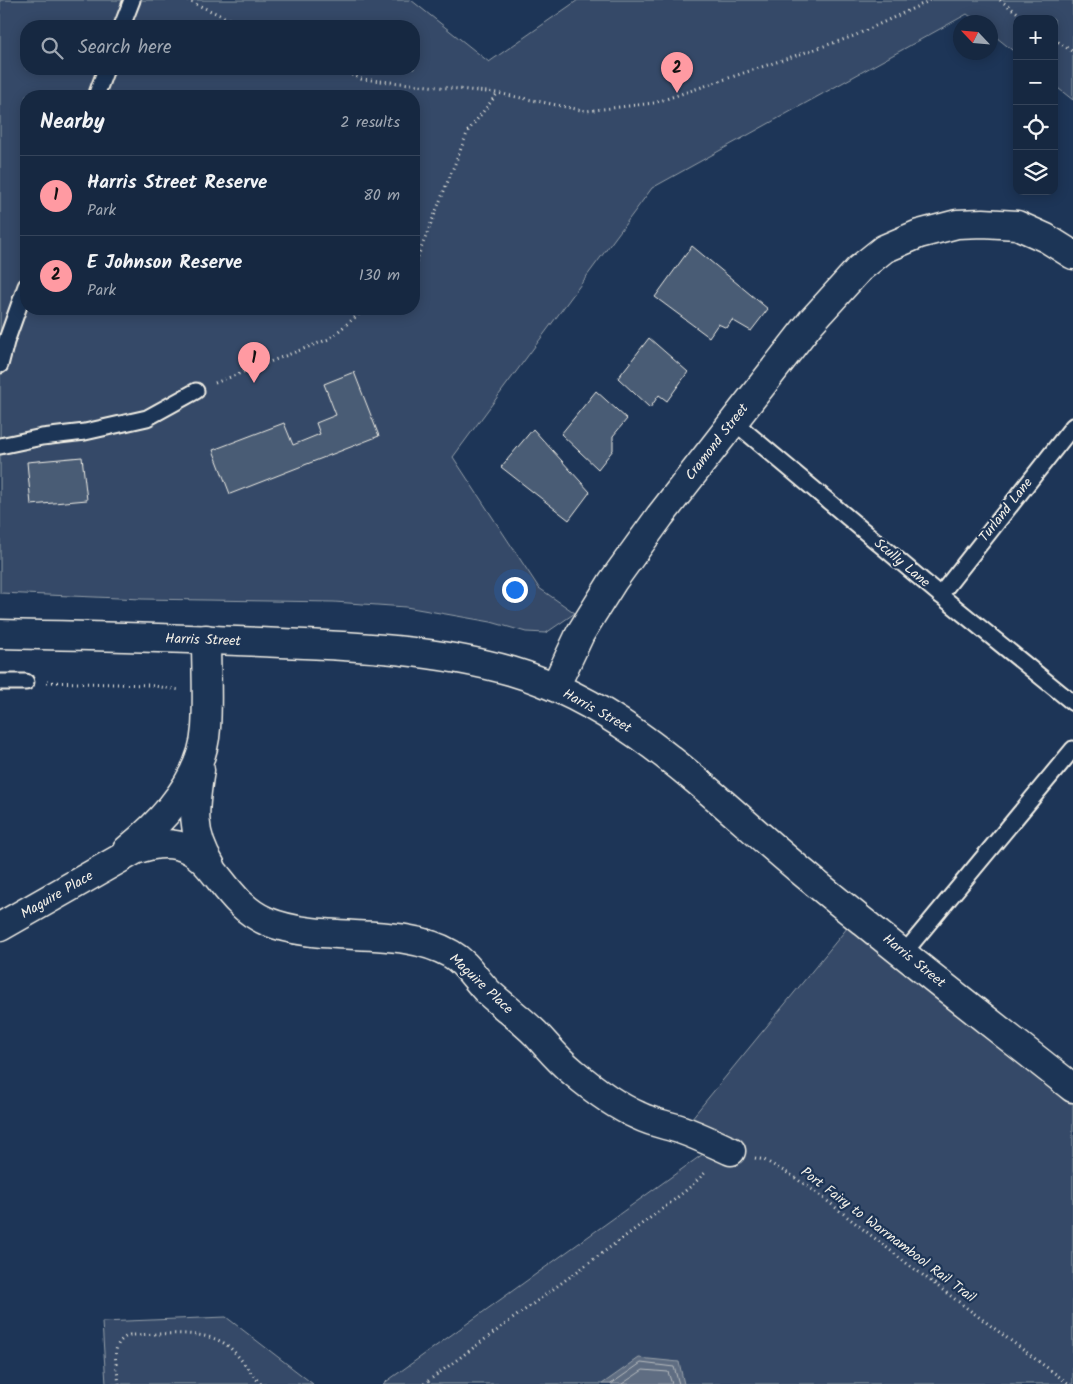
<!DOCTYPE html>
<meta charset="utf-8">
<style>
body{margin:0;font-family:Kalam,sans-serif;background:#1f3048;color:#f1f3f6}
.controls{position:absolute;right:15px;top:15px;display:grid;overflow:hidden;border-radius:10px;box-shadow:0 2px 12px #0003}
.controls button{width:45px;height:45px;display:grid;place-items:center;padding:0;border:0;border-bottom:1px solid #35445a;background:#162841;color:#f1f3f6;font:25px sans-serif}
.compass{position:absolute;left:953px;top:15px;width:45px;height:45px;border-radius:50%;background:#162841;box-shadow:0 2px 12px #0003;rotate:296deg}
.you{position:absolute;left:514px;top:589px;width:18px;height:18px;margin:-12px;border:4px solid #fff;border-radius:50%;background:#1a73e8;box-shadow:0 0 0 8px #1a73e833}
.badge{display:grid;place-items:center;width:32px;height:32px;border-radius:50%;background:#ff9aa2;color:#111;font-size:16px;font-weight:700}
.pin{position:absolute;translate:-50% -41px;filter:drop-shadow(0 1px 2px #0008)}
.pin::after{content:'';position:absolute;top:26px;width:18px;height:15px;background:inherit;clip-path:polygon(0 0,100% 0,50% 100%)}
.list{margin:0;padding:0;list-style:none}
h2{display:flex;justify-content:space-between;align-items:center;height:65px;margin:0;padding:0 20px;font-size:21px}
h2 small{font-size:16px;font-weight:400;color:#9ea6b1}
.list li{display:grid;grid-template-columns:32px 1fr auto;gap:15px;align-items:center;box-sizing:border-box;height:80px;padding:0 20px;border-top:1px solid #35445a}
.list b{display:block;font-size:19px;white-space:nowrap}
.list p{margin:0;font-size:16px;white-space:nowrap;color:#9ea6b1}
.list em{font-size:16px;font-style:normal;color:#9ea6b1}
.icon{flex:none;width:28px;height:28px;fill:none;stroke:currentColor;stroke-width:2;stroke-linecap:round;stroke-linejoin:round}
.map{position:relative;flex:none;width:1073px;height:1384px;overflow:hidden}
.search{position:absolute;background:#162841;box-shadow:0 2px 12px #0003;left:20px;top:20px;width:400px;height:55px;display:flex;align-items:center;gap:12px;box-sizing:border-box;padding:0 18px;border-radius:20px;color:#9ea6b1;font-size:19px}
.panel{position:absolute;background:#162841;box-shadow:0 2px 12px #0003;left:20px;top:90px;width:400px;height:225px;border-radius:20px}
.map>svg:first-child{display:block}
.green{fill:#354a67;stroke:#949ea8;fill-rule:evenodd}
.water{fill:#5e6d82;stroke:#9aa2ab}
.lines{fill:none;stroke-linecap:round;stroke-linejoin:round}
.shore{stroke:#b8bcbf;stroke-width:1}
.building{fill:#485b74;stroke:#f4f1e8}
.service-casing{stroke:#f4f1e8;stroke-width:19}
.minor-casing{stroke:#f4f1e8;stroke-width:31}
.tertiary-casing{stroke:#f4f1e8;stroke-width:31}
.path{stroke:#f4f1e8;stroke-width:3;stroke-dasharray:1 4;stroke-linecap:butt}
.service{stroke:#1d3557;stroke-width:15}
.minor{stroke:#1d3557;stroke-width:28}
.tertiary{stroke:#1d3557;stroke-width:28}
.labels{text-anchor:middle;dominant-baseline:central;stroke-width:4.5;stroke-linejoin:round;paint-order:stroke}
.street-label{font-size:14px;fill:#f4f1e8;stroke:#1d3557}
</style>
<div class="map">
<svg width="1073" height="1384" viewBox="0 0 1073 1384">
<rect width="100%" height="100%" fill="#1d3557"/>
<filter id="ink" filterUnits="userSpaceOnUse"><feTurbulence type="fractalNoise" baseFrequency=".02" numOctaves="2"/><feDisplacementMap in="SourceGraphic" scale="10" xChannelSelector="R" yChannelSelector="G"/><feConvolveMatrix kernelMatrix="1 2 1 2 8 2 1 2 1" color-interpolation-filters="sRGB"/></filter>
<g filter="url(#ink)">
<g class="green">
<path d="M0,0H411L489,62L578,0H1073V100L1054,85V19H1017V54L991,33L990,22H978L967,14L652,188L453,457L539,588L575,613L546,633L526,632L491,622L406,607L334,602L142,599L0,593ZM26,26H414V69H26ZM26,96H414V309H26Z"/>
<polygon points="857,916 1073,1093 1073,1384 383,1384 703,1154 682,1130"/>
<polygon points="226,1317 313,1384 106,1384 102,1322"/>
</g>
<polygon class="water" points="639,1358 679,1362 684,1384 602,1384"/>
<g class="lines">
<g class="shore">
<polyline points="611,1384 641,1363 674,1367 679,1384"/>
<polyline points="622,1384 643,1370 668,1372 672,1384"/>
</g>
</g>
<g class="building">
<polygon points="692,246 768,309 751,331 732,320 727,328 718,324 709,337 655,297"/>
<polygon points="649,338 688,372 667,401 659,395 650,408 618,378"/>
<polygon points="354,372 379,436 230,494 213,450 284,423 293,445 320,434 316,423 336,415 324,384"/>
<polygon points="596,391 627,419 613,436 613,450 598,469 561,434"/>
<polygon points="533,429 590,492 569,520 501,467"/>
<polygon points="82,457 87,500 31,505 27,462"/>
</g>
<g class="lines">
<defs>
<g id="service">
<polyline points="122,26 132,0"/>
<polyline points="96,96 106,69"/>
<polyline points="0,365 6,342 26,286"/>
<polyline points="733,421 940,595 1073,703"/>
<polyline points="0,446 42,437 85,432 147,418 196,391"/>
<polyline points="940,595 1073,426"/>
<polyline points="0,682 26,682"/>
<polyline points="904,953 1073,749"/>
</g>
<g id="minor">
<polyline points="555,687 580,634 591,616 613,581 660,516 811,322 859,269 884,249 919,234 957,224 983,223 1017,225 1046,238 1073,255"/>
<path d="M200,770C194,808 190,832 211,866"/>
<path d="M127,850C164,820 203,779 206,728C208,698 206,668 206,639"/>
<path d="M0,927L135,850C212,822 211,897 266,921C324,945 400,924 451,954C467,963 475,979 488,992C503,1006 521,1019 536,1034C548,1047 559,1061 573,1072C593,1089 616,1106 639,1116C653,1123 668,1125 682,1130C699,1136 715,1144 731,1151"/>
</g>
<path id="tertiary" d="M0,634C94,636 187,638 281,643C358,646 437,650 511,671C627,705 711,796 801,871C890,945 982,1016 1073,1088"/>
</defs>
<use href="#service" class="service-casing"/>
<use href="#minor" class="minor-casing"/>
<use href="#tertiary" class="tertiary-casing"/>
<g class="path">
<polyline points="187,0 244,26"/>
<polyline points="1000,0 1026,19"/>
<polyline points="1054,39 1073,52"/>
<polyline points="338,69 361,79 497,93 586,111 654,103 854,36 931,0"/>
<polyline points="414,266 468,131 497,94"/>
<polyline points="215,383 329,339 365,309"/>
<polyline points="47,682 148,685 180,690"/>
<polyline points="755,1158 764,1160 791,1175 817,1193 905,1262 1069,1384"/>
<path d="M119,1384C117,1365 108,1343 130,1335C157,1335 206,1328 228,1346C241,1357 249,1372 261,1384"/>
<polyline points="424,1384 669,1204 690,1187 707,1171"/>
</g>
<use href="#service" class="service"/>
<use href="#minor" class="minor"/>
<use href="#tertiary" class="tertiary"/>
</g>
</g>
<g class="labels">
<g class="street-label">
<text transform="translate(717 442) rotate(-52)">Cramond Street</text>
<text transform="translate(1006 510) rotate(-52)">Turland Lane</text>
<text transform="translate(902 563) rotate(40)">Scully Lane</text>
<text transform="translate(203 640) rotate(2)">Harris Street</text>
<text transform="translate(597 711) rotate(29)">Harris Street</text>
<text transform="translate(57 895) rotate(-30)">Maguire Place</text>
<text transform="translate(914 961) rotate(39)">Harris Street</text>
<text transform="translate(481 984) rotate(43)">Maguire Place</text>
<text transform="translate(888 1235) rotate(37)">Port Fairy to Warrnambool Rail Trail</text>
</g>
</g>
</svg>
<div class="controls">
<button>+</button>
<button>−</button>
<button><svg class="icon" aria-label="locate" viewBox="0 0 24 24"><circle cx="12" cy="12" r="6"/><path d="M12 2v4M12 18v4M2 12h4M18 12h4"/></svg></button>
<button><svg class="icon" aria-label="layers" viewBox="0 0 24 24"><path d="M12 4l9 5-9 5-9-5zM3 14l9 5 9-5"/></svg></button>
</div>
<svg class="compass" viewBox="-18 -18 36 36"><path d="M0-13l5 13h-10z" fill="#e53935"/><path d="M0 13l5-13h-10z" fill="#9ea6b1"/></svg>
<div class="you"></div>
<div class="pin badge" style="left:254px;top:383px">1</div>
<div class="pin badge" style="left:677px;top:93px">2</div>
<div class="search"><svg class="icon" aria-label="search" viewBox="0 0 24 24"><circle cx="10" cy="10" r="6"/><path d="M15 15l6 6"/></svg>Search here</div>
<section class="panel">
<h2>Nearby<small>2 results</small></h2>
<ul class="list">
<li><span class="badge">1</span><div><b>Harris Street Reserve</b><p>Park</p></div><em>80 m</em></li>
<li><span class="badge">2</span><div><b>E Johnson Reserve</b><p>Park</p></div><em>130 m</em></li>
</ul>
</section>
</div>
